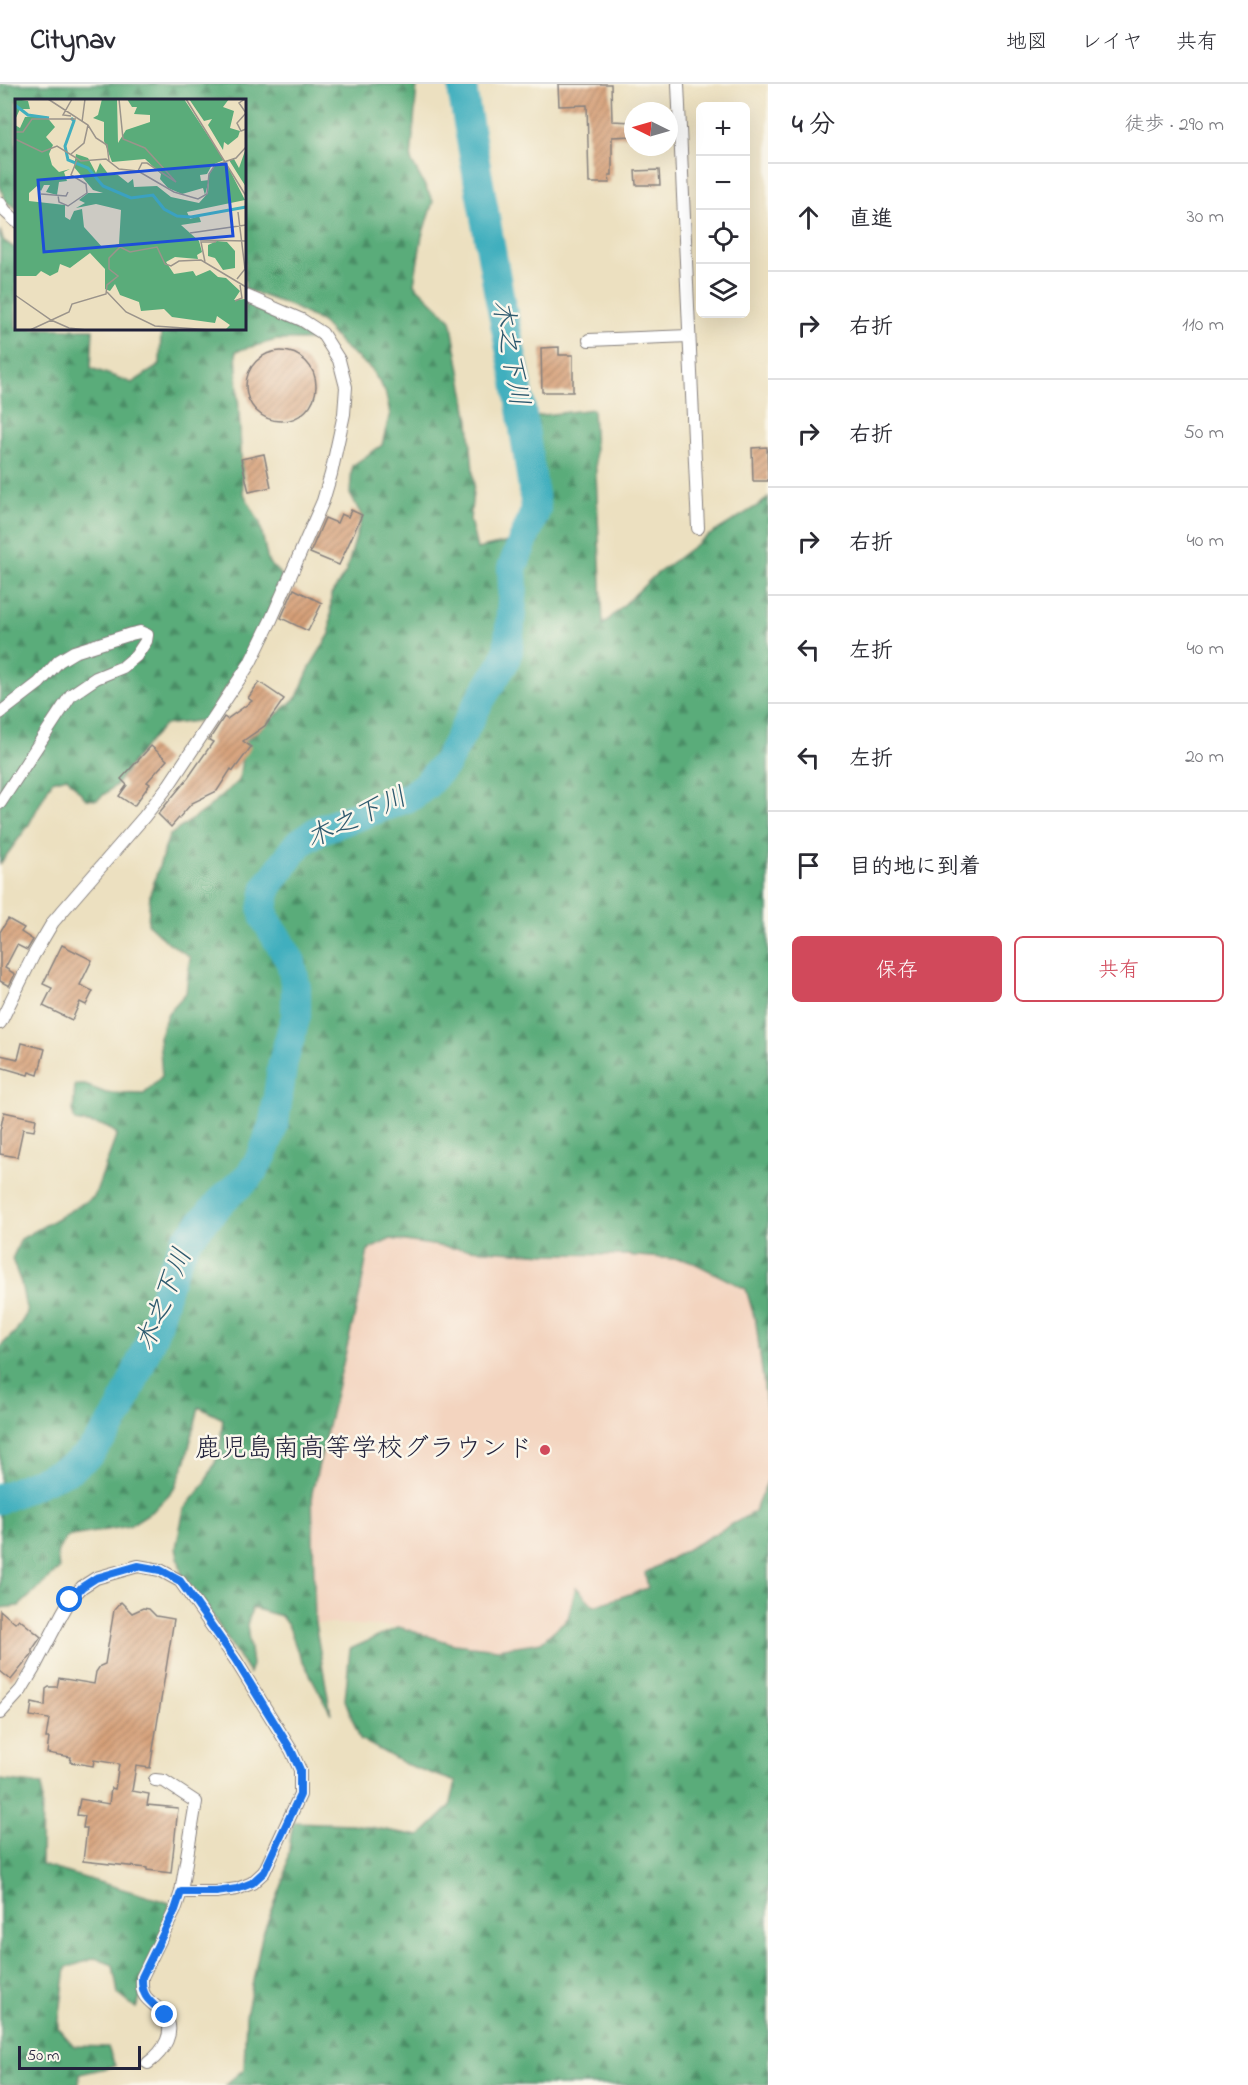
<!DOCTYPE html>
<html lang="ja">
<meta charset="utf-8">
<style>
body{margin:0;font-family:"Indie Flower","Klee One",sans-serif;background:#f7f7f7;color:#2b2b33}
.controls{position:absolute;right:18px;top:18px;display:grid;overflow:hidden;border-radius:9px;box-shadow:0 6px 24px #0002}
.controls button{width:54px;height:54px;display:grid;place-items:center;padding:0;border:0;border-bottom:2px solid #e1e1e2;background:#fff;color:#2b2b33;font:30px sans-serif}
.compass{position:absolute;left:624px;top:18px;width:54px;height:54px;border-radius:50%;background:#fff;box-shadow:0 6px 24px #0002;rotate:275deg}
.scale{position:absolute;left:18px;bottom:15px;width:123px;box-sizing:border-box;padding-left:6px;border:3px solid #22223b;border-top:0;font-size:16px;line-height:21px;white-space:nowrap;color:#22223b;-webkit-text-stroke:4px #fbf7ec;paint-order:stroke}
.stop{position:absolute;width:18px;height:18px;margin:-14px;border:4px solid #1a73e8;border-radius:50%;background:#fff}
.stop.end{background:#1a73e8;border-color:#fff;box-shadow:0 2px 6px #0008}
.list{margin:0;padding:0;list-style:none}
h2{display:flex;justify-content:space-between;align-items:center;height:78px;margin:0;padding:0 24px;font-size:26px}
h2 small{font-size:20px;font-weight:400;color:#7c7c81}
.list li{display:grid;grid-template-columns:39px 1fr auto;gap:18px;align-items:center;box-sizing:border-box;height:108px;padding:0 24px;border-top:2px solid #e1e1e2}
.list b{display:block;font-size:22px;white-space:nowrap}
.list em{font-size:20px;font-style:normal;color:#7c7c81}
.actions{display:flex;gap:12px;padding:18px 24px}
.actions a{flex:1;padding:14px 0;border:2px solid #d1495b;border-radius:9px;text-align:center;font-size:21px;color:#d1495b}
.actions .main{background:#d1495b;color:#fff}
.icon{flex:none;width:33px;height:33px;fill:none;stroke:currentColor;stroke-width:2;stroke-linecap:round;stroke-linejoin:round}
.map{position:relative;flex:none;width:768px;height:2001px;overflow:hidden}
header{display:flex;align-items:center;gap:36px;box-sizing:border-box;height:84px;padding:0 30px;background:#fff;border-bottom:2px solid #e1e1e2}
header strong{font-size:28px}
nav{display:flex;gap:33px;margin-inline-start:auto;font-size:21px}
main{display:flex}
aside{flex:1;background:#fff}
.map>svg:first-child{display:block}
.built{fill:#f3d4bf}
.forest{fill:url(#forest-firs);stroke:#3e675a;stroke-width:1.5}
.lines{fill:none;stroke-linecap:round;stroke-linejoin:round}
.river{stroke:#41afbe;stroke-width:30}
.building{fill:url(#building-hatch)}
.minor-casing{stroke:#87817e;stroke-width:14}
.minor{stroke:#fff;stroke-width:12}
.route{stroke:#1a73e8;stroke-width:8}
.poi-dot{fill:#d1495b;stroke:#fbf7ec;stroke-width:2}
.labels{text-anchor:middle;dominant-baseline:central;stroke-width:5;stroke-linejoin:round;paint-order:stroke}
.poi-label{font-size:26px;fill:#22223b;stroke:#fbf7ec;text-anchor:end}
.water-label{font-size:27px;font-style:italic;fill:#2e5a6f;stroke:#fbf7ec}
.inset-river{fill:none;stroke:#41afbe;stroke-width:3}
.inset-road{fill:none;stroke:#9b948b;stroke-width:1.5}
.view{fill:#1d4ed8;fill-opacity:0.15;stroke:#1d4ed8;stroke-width:3}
.inset-edge{fill:none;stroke:#22223b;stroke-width:3}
</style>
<header>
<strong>Citynav</strong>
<nav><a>地図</a><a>レイヤ</a><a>共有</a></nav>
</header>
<main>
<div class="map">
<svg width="768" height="2001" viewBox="0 0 768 2001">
<defs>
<pattern id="forest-firs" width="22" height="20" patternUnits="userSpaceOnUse" patternTransform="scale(1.5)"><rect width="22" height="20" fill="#5aac7a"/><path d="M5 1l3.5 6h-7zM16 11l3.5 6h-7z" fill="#4a8c65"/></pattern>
<pattern id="building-hatch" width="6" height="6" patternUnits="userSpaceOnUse" patternTransform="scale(1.5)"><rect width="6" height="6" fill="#d59f77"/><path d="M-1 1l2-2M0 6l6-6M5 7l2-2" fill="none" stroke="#ac8163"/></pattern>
</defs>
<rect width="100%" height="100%" fill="#fbf7ec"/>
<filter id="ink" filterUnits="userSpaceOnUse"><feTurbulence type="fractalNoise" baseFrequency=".0167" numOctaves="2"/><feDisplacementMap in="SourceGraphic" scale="12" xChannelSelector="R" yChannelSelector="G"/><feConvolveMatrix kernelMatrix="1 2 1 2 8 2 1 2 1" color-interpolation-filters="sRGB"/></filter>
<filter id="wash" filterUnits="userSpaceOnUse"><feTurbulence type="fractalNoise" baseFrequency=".008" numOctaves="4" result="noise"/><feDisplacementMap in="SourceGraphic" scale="24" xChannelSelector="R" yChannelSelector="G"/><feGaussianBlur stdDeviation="1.35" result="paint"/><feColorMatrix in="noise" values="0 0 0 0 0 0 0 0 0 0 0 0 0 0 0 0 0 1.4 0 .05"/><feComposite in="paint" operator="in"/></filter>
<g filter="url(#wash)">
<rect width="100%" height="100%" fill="#ece0c0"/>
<polygon class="built" points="391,1155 452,1164 547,1170 625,1171 687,1175 746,1205 756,1239 768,1336 768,1396 754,1428 646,1489 648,1504 594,1522 577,1503 568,1534 541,1558 498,1565 454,1560 399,1543 315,1539 312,1409 360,1209 368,1166"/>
<g class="forest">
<polygon points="0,0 417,0 411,76 433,117 422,152 414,200 451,236 469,337 474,400 470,436 477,465 525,454 529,440 547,441 528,333 593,325 603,541 654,492 703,455 762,419 768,413 768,1336 756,1239 746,1205 688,1176 625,1171 547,1170 452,1164 391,1155 368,1166 360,1209 312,1409 315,1539 331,1630 297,1566 289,1543 281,1532 252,1524 247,1541 252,1581 249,1589 207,1523 182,1491 176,1464 184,1425 205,1399 219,1370 223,1335 199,1323 186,1376 175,1404 154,1426 129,1442 67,1453 57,1469 59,1485 19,1522 0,1524 0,1263 16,1247 27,1229 21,1199 12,1175 21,1155 94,1113 117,1050 106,1042 75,1037 73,1030 75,1001 85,1001 106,1009 144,1010 162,992 159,953 168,929 186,909 190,873 165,856 148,840 150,810 169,752 209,723 239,696 244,659 297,613 311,581 330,550 331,511 346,488 362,432 350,410 352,382 382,361 390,329 385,307 371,285 342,261 322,238 291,222 245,205 244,16 16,16 16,124 5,117 0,101"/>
<path d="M0,146L3,156L16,165V244L93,245L91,284L132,299L160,281L161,245L244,244L245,217L285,239L311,256H277L236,267L243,408L260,439L268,478L282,492C269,542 233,592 205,636L164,641L137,672L116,701L97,716L86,715L67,693L52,697L28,742L0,780Z"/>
<polygon points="768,1396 768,2001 225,2001 244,1985 246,1932 262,1852 285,1793 293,1738 352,1740 420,1752 450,1723 456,1698 405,1680 360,1655 345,1616 350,1565 399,1543 454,1560 498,1565 541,1558 568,1534 576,1503 594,1522 648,1504 645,1489 754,1428"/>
<polygon points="0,1696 42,1701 41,1781 170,1819 160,1865 136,1924 118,1910 113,1881 95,1874 66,1884 58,1944 74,1962 108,1963 115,1982 80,1990 79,2001 0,2001"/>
</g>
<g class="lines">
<polyline class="river" points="0,1415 71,1384 89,1370 108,1346 120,1327 155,1245 171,1189 185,1158 223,1115 250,1091 262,1072 274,1039 283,978 296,932 296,904 291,878 265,834 263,825 267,803 298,760 319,746 410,713 426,701 446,679 480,616 504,578 508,567 513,504 512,484 536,425 517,298 499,211 463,11 463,0"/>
</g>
<g id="blocks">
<g class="building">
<polygon points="558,0 611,0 612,37 633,38 633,52 612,53 612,91 609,91 610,99 589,99 587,21 559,22"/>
<polygon points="659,86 660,101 636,101 635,87"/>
<polygon points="559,263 559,271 573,271 573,308 542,308 541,264"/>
<circle cx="281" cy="302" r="35"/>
<polygon points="767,363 768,397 753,397 752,364"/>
<polygon points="264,370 271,403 249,408 241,375"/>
<polygon points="351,426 362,431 339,481 310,469 325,434 337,439 341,430 348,433"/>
<polygon points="294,505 322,519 308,547 281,534"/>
<polygon points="259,598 284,615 266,641 243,657 251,663 233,687 231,685 217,707 192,719 171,743 158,730 188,694 213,658 209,656 224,633 227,635 252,617 248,614"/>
<polygon points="151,662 167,676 147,698 150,700 134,722 119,712 127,701 121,695"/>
<polygon points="8,835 24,844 21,848 33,856 27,866 17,861 5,884 15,890 9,902 0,897 0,848"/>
<polygon points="62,861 92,876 80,901 93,907 86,921 80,918 72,936 43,922 52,904 43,900"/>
<polygon points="22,959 45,965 38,991 29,988 28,991 0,983 0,971 18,975"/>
<polygon points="4,1028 36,1035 34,1047 23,1045 17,1073 0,1070 0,1047"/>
<polygon points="121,1518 132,1529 143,1524 149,1525 156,1532 174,1535 150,1684 136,1682 132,1707 149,1710 147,1721 178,1724 171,1789 147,1786 147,1784 83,1777 87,1744 83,1744 85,1732 77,1731 80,1715 109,1720 111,1704 115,1705 119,1680 94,1676 93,1682 70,1678 71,1673 47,1669 49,1654 46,1654 49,1635 30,1632 32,1619 45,1622 46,1605 49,1603 57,1603 59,1594 94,1600 96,1588 100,1582 105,1580 114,1526"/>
<polygon points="0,1526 15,1539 19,1535 41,1553 32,1566 32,1570 11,1596 0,1587"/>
</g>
</g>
</g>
<g filter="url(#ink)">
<use href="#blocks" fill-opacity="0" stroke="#87817e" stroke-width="1.5"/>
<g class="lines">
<defs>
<g id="minor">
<polyline points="678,0 698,444"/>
<polyline points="0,119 5,127 16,137"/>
<polyline points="589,256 689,252"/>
<polyline points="0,629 39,599 59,577 74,568 131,550 140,548 147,551 146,557 136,572 123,583 96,594 71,611 0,719"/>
<polyline points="0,939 33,872 53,838 144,733 169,701 250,579 271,536 323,417 331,390 344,330 346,303 339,276 322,249 302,236 244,211"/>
<polyline points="0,1629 21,1606 33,1586 62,1530 70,1516 82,1503 96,1494 138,1482 160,1486 180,1497 235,1575 291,1666 300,1686 300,1711 264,1788 252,1799 237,1805 216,1808 181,1808"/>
<path d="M148,1979C163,1968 178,1947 163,1929C158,1923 150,1919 145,1912C141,1906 142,1900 142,1893L175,1826L181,1808L196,1718L164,1697L155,1696"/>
</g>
</defs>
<use href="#minor" class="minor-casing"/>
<use href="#minor" class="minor"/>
</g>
</g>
<g class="lines" filter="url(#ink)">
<path class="route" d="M70,1516L82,1503L96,1494L138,1482L160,1486L180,1497L235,1575L291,1666L300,1686V1711L264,1788L252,1799L237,1805L216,1808H181L175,1826L142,1893C141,1914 151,1918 165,1931"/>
</g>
<circle class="poi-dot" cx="545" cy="1366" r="6"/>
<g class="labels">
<g class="poi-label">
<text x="533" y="1366">鹿児島南高等学校グラウンド</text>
</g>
<g class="water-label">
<text transform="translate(509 269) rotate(80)">木之下川</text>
<text transform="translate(357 735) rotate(-25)">木之下川</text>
<text transform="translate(165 1216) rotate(-68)">木之下川</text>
</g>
</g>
<g transform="translate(15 15)">
<rect width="231" height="231" fill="#ece0c0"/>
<path d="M0,0L13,2L15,10H5L0,21ZM87,0H102L103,44L111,31L135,23V16L119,15L122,8H117L112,0H169L209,61L197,66L192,75L185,76L186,82L194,81L190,96L188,89L167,95L153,89L145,80L146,75L130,60L97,63L89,42V23L78,19L83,16ZM174,0H214L208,8L219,12L215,29L225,32L223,38L213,46L209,43L208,51L193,26L197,20L189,22ZM31,17L40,28L31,38L38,46L34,55L37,66L44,73L55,70L49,73L52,82L44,83L42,96L31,93L35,86H29L26,92L22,87L14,94V102L50,106V118L55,121L59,112L67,110L69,128L88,149L104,145L106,111L81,105L61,109L70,104L64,101L73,94H88L78,91L59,68L61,55L73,59L81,74L85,64L94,76H103L113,84L118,80L119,88L142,87L156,98L184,104L193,94L194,76L200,66L210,62L230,101L172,113L175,120L184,117L186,123L166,126L184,142L187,153L182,156L183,160L160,158L151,163L159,175L178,172L181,177L195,171L203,178L211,179L225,192L219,201L231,200V231H210L215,226L202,217L200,224L157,218L149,210L126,212L124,203L105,196L100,185L95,192L90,190V170L75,154L55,169L45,165L43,173L35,177L26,172L21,177H0V26L5,29L10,18ZM231,49V88L214,61L219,60L224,69ZM202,142L212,143L220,152V169L208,171L200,159L193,157V146Z" fill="#5aac7a"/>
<path class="inset-river" d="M0,6L13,16L34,19M56,19L59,22L50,47L53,61L73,69L88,87L116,99L138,96L149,110L162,117L176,118L231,108"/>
<path class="inset-road" d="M33,0L73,26L81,39L92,46L94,62M104,0L108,40L130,49L161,83L132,64H127L123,72M171,0L231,97M230,0L224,4L231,14M231,14L222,24L226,32L231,30M56,17L48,16L57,0M67,23L70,0M0,33H8L17,20H61M0,40L27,53L42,47L66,62L91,60L104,70L123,72L159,93L183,100L192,95L194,75L200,66L221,59L231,48M56,55L69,44L73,26M26,95L51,97L53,93M43,96L44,103L53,107L72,94L71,85L56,76L62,61M175,134L231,126M185,141L231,142M190,163L186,143H201M222,180L230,170L223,113M92,193L111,213L140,227L197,231M0,196L36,221L54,229L72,231M220,202L227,199L225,186M15,231L54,213L57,205L91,195L92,186L103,177L94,170V159L105,148L115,153L142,148L150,165L156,167L164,162L186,161L231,188"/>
<path class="view" d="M211,65L218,137L29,153L23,81Z"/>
<rect width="231" height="231" class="inset-edge"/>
</g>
</svg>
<div class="controls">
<button>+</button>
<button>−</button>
<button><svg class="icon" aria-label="locate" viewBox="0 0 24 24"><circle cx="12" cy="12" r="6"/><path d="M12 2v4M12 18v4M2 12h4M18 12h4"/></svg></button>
<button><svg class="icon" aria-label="layers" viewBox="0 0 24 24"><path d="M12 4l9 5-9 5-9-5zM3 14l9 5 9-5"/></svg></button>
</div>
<svg class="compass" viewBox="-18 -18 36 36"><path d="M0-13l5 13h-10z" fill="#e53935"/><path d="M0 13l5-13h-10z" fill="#7c7c81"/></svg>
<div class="scale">50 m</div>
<div class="stop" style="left:70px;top:1516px"></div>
<div class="stop end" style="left:165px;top:1931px"></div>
</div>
<aside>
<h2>4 分<small>徒歩 · 290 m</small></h2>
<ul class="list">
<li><svg class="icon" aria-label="ahead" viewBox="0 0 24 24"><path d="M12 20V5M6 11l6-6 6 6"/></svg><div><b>直進</b></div><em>30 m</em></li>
<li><svg class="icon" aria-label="right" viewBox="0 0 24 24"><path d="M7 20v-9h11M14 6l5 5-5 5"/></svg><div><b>右折</b></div><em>110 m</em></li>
<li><svg class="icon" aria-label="right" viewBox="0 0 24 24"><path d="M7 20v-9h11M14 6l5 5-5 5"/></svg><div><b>右折</b></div><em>50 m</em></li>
<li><svg class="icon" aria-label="right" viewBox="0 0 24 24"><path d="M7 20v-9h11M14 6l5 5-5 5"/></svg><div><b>右折</b></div><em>40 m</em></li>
<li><svg class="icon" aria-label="left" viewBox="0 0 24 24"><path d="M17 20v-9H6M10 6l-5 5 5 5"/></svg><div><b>左折</b></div><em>40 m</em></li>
<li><svg class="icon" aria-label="left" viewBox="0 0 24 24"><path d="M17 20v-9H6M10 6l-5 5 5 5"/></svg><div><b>左折</b></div><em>20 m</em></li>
<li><svg class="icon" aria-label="arrive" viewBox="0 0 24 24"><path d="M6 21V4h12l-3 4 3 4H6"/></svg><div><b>目的地に到着</b></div></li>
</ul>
<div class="actions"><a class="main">保存</a><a>共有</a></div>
</aside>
</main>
